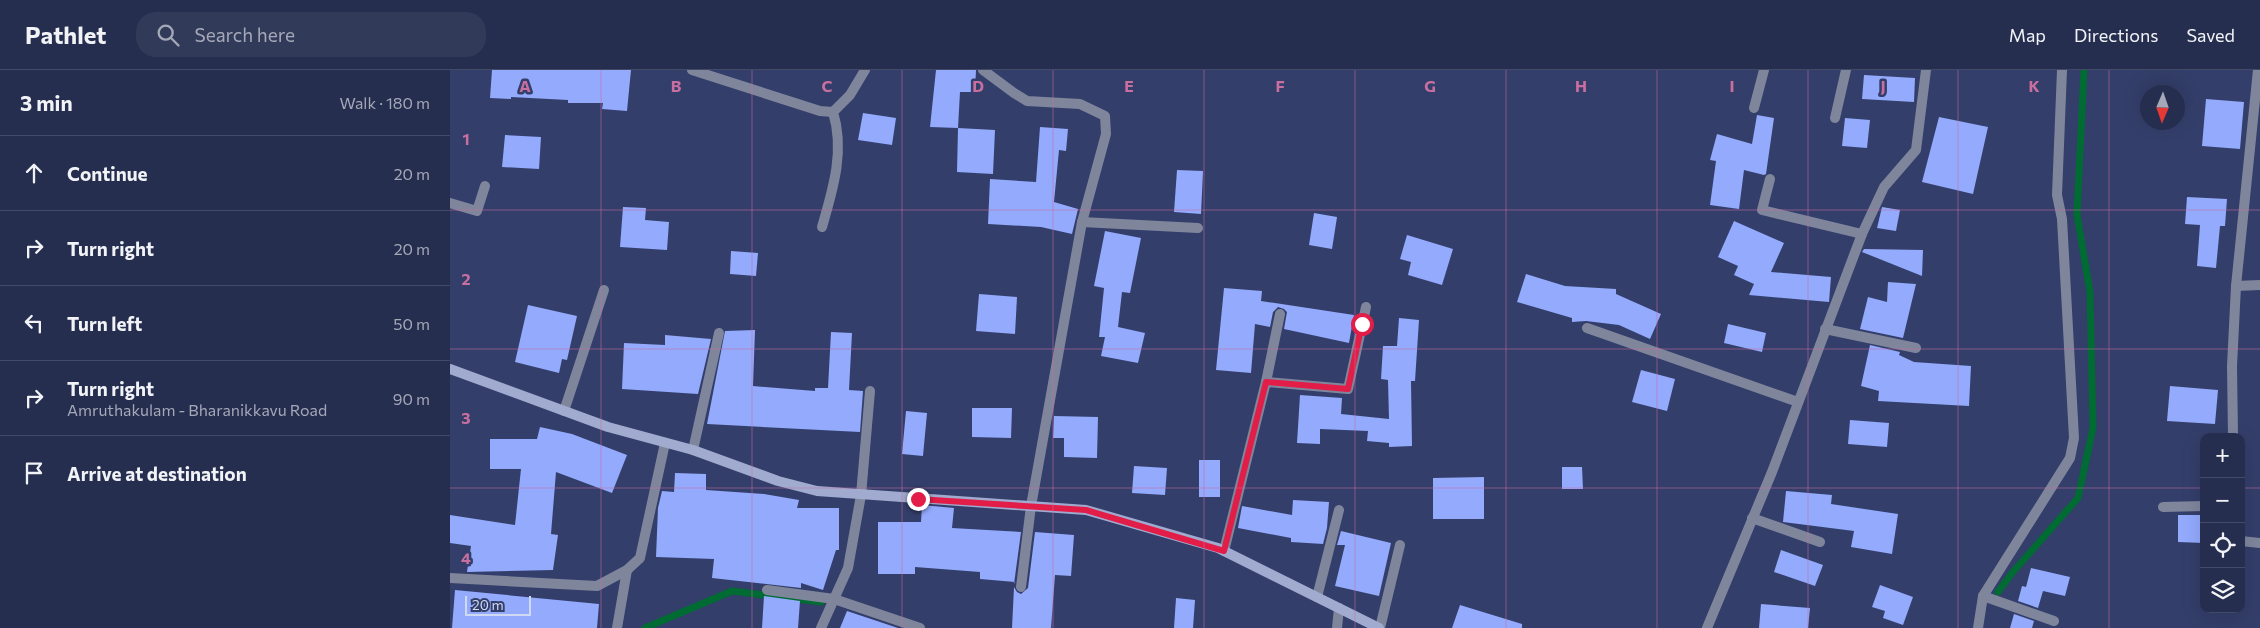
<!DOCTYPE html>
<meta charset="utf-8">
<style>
body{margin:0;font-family:Commissioner,sans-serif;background:#323a5a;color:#f1f3f6}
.controls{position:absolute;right:15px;bottom:15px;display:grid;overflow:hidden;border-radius:10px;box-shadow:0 5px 20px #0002}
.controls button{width:45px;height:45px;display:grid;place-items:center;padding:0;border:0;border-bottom:1px solid #424a67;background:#262e50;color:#f1f3f6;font:25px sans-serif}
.compass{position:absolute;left:1690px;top:15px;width:45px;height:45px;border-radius:50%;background:#262e50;box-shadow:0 5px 20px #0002;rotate:182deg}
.scale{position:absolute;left:15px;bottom:12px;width:66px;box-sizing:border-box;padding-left:5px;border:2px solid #d0d9f4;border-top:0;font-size:14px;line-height:18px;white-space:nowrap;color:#d0d9f4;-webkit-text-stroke:4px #333e6a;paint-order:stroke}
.stop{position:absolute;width:15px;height:15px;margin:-11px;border:4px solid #e11d48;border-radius:50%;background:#fff}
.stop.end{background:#e11d48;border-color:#fff;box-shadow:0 1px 5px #0008}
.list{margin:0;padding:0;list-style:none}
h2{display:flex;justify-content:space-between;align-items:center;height:65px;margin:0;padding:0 20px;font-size:21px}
h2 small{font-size:16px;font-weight:400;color:#a4a8b7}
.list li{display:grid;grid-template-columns:32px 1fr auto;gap:15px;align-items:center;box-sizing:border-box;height:75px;padding:0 20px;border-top:1px solid #424a67}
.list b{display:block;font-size:19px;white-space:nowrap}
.list p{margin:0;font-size:16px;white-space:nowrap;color:#a4a8b7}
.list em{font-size:16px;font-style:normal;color:#a4a8b7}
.icon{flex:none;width:28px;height:28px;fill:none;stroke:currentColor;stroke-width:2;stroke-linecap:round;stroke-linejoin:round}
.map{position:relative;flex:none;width:1810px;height:558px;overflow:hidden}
header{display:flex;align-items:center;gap:30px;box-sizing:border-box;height:70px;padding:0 25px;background:#262e50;border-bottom:1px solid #424a67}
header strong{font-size:24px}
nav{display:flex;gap:28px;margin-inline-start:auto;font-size:18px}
.search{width:350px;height:45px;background:#323a5a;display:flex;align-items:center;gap:12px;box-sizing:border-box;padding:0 18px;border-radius:20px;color:#a4a8b7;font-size:19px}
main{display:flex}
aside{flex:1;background:#262e50}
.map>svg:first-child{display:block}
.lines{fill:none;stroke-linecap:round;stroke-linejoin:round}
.stream{stroke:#006b33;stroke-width:7}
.building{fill:#93aafd}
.street{stroke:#7f869c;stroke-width:10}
.secondary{stroke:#a0abcf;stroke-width:10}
.route{stroke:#e11d48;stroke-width:6}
.grid{fill:none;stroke:#c86fa0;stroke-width:1;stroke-opacity:0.55}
.grid-label{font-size:16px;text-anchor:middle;font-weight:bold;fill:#c86fa0;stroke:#333e6a;stroke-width:5;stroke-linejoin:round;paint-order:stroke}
</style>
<header>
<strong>Pathlet</strong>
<div class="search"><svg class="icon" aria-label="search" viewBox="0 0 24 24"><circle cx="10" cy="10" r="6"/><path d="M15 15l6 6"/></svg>Search here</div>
<nav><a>Map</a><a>Directions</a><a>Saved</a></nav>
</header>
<main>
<aside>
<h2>3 min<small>Walk · 180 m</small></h2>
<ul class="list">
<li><svg class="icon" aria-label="ahead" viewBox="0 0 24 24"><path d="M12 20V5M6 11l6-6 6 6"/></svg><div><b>Continue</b></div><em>20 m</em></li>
<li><svg class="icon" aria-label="right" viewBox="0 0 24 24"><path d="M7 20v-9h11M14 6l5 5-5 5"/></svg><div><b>Turn right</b></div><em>20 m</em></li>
<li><svg class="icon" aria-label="left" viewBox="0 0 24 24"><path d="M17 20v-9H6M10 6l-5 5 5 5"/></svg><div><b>Turn left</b></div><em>50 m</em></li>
<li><svg class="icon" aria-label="right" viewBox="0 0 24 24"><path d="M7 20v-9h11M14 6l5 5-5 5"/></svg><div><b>Turn right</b><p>Amruthakulam - Bharanikkavu Road</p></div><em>90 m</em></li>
<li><svg class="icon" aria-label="arrive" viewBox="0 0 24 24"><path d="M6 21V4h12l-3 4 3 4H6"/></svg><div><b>Arrive at destination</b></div></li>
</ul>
</aside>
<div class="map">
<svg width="1810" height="558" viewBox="0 0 1810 558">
<rect width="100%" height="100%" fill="#333e6a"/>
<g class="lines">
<g class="stream">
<polyline points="1548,522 1562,503 1628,428 1643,358 1640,222 1627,145 1634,0"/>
<polyline points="195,558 282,521 371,532"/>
</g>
</g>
<g class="building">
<polygon points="42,0 181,0 177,41 152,39 153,33 118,33 118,30 61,27 61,29 40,28"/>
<polygon points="486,0 526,0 525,22 510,22 508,58 480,57"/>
<polygon points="1414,5 1465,8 1464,32 1412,29"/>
<polygon points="1756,29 1794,32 1790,79 1752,76"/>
<polygon points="413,43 446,48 442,75 408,70"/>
<polygon points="1307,45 1324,48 1316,104 1314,105 1294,100 1289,139 1260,135 1266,91 1260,90 1267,64 1302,74"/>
<polygon points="1489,47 1538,57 1523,124 1472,112"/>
<polygon points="1395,48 1420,50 1417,78 1392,76"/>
<polygon points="590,57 618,59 616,81 609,80 604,132 628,139 622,164 591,157 538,154 540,109 586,112"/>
<polygon points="508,58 545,60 543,104 507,102"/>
<polygon points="55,65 91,67 89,99 52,97"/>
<polygon points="727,100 753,101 751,144 724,142"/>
<polygon points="1737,127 1777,129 1775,156 1770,156 1766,198 1747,196 1750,155 1735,154"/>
<polygon points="173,137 196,138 195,150 219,152 217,180 170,177"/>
<polygon points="1432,137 1450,140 1446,161 1427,158"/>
<polygon points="864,143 887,147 882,179 859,175"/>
<polygon points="1284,151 1334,173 1321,202 1381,207 1379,232 1299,225 1304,214 1284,205 1288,196 1268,187"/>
<polygon points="655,161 691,168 680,223 672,222 668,257 695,263 688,293 651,286 655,267 649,267 654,218 644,216"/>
<polygon points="957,165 1003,179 992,215 958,205 961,192 950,189"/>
<polygon points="1414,179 1473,180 1472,206 1412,182"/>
<polygon points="281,181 308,183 306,206 280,204"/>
<polygon points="1076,204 1115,216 1166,219 1166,224 1211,244 1200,269 1169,255 1136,251 1122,252 1122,248 1067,232"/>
<polygon points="1438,212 1466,214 1453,268 1410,259 1418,227 1437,232"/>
<polygon points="774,218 812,221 811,231 904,245 899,273 834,259 837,242 834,239 828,237 823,242 820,257 805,254 801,303 766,300"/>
<polygon points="529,224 567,227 565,264 526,261"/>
<polygon points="78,235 127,246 117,290 112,289 109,303 65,292"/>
<polygon points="949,248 969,250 965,311 961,311 962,376 939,377 939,373 917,371 918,361 870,359 870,374 847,373 850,325 892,328 891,344 939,349 938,310 931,309 933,276 947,276"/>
<polygon points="1278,254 1316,263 1312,282 1274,273"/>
<polygon points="305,260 303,316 365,321 365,318 378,318 381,262 402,263 399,320 413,321 410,362 257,354 275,261"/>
<polygon points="215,265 261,269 248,324 172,319 174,273 215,275"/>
<polygon points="1420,275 1450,282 1449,285 1464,292 1521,296 1519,336 1428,331 1429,321 1411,316"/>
<polygon points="1191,300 1225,309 1217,341 1182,332"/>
<polygon points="1720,316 1768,320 1765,354 1717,351"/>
<polygon points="522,338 562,338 561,368 522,367"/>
<polygon points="456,341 477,343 473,386 452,384"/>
<polygon points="604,346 648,347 647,388 614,387 614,368 603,368"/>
<polygon points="1400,350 1439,353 1437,377 1398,374"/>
<polygon points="90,357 122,364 177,385 162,423 106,402 101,464 108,465 103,500 17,502 21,476 0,473 0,445 65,455 71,399 40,399 40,369 87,369"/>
<rect x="749" y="390" width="21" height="37"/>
<polygon points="684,396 717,398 715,425 682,423"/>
<polygon points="1112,397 1132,397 1133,419 1112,419"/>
<polygon points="225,403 256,404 256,420 314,424 349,430 347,438 389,438 389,480 386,480 373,520 351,513 351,518 262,508 264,489 206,487 208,438 212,421 224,422"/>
<polygon points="1034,407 1034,449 983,449 983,408"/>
<polygon points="1336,421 1382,425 1381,434 1448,444 1442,484 1401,477 1404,461 1333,452"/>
<polygon points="843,430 879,432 877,458 873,474 841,472 841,468 788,458 792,436 842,445"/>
<polygon points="472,435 504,438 502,458 571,462 564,514 565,512 530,509 530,502 465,497 465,504 428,504 428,452 471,452"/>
<polygon points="1728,445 1754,445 1754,473 1728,472"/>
<polygon points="891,461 941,473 929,526 885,516 895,475 887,475"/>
<polygon points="585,462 624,465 621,506 605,505 601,558 562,558 564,517 567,522 571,524 578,518"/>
<polygon points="1331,480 1373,495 1365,516 1324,502"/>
<polygon points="1581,498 1620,507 1615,526 1593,521 1588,538 1568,531 1572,516 1576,517"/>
<polygon points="1430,515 1463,527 1453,555 1433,548 1435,541 1422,537"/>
<polygon points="5,520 149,534 147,558 2,558"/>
<polygon points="314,526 350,531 348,558 312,558"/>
<polygon points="726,528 745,530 743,558 724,558"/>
<polygon points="1311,534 1360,538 1358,558 1309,558"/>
<polygon points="1010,535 1072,554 1072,558 1002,558"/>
<polygon points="397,541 448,558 390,558"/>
<polygon points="1564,544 1584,551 1582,558 1560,558"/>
</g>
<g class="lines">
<g class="street">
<polyline points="242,0 370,41 383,42 400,25 415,0"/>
<polyline points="533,0 564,23 577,31 630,34 655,46 656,64 632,152 581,436 571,517"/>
<polyline points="1304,38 1314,0"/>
<polyline points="1385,48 1396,0"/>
<polyline points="1320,109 1312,140 1412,164"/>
<polyline points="0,133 27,141 35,116"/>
<polyline points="632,152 748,158"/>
<path d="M372,157C383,119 395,81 383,42"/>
<polyline points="1786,216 1810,215"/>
<polyline points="1137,258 1348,332"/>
<polyline points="1375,259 1466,278"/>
<polyline points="816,312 830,244"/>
<polyline points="114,341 154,220"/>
<polyline points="1783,367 1782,296 1786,216 1808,0"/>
<polyline points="243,380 269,263"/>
<polyline points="1713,437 1754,436"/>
<polyline points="1302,448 1370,472"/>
<polyline points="1791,471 1810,473"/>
<polyline points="774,481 816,312 898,319 916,237"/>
<polyline points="0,508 147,516 177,500 190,488 215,373"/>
<polyline points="317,520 384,529 470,558"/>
<polyline points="1533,526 1604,551"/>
<polyline points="867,527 889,440"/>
<polyline points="167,558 177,500"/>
<polyline points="371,558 398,498 411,425 420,321"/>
<polyline points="887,558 889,538"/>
<polyline points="930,558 950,475"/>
<polyline points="1257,558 1322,402 1412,164 1434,117 1466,80 1476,0"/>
<polyline points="1528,558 1533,526 1620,388 1624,368 1612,149 1607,125 1612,0"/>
</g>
<polyline class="secondary" points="0,299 158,357 243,380 328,411 367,421 636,440 768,478 929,558"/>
</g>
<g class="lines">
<polyline class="route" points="468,429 636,440 774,481 816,312 898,319 912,254"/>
</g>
<path class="grid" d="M151,0V558M302,0V558M452,0V558M603,0V558M754,0V558M905,0V558M1056,0V558M1207,0V558M1358,0V558M1508,0V558M1659,0V558M0,140H1810M0,279H1810M0,418H1754M1791,418H1810"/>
<g class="grid-label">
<text x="75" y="22">A</text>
<text x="226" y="22">B</text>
<text x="377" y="22">C</text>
<text x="528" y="22">D</text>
<text x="679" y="22">E</text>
<text x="830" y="22">F</text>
<text x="980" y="22">G</text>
<text x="1131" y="22">H</text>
<text x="1282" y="22">I</text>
<text x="1433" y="22">J</text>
<text x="1584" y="22">K</text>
<text x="16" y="75">1</text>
<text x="16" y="215">2</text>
<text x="16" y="354">3</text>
<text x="16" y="494">4</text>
</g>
</svg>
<div class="controls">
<button>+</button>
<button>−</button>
<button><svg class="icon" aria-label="locate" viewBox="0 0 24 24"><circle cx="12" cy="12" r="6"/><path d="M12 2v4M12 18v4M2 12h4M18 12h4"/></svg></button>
<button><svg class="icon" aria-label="layers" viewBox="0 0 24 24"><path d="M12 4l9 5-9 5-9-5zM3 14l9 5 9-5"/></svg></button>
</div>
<svg class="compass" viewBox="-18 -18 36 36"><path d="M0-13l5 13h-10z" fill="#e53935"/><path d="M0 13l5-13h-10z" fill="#a4a8b7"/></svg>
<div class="scale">20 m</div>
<div class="stop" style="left:912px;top:254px"></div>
<div class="stop end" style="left:468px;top:429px"></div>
</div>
</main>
